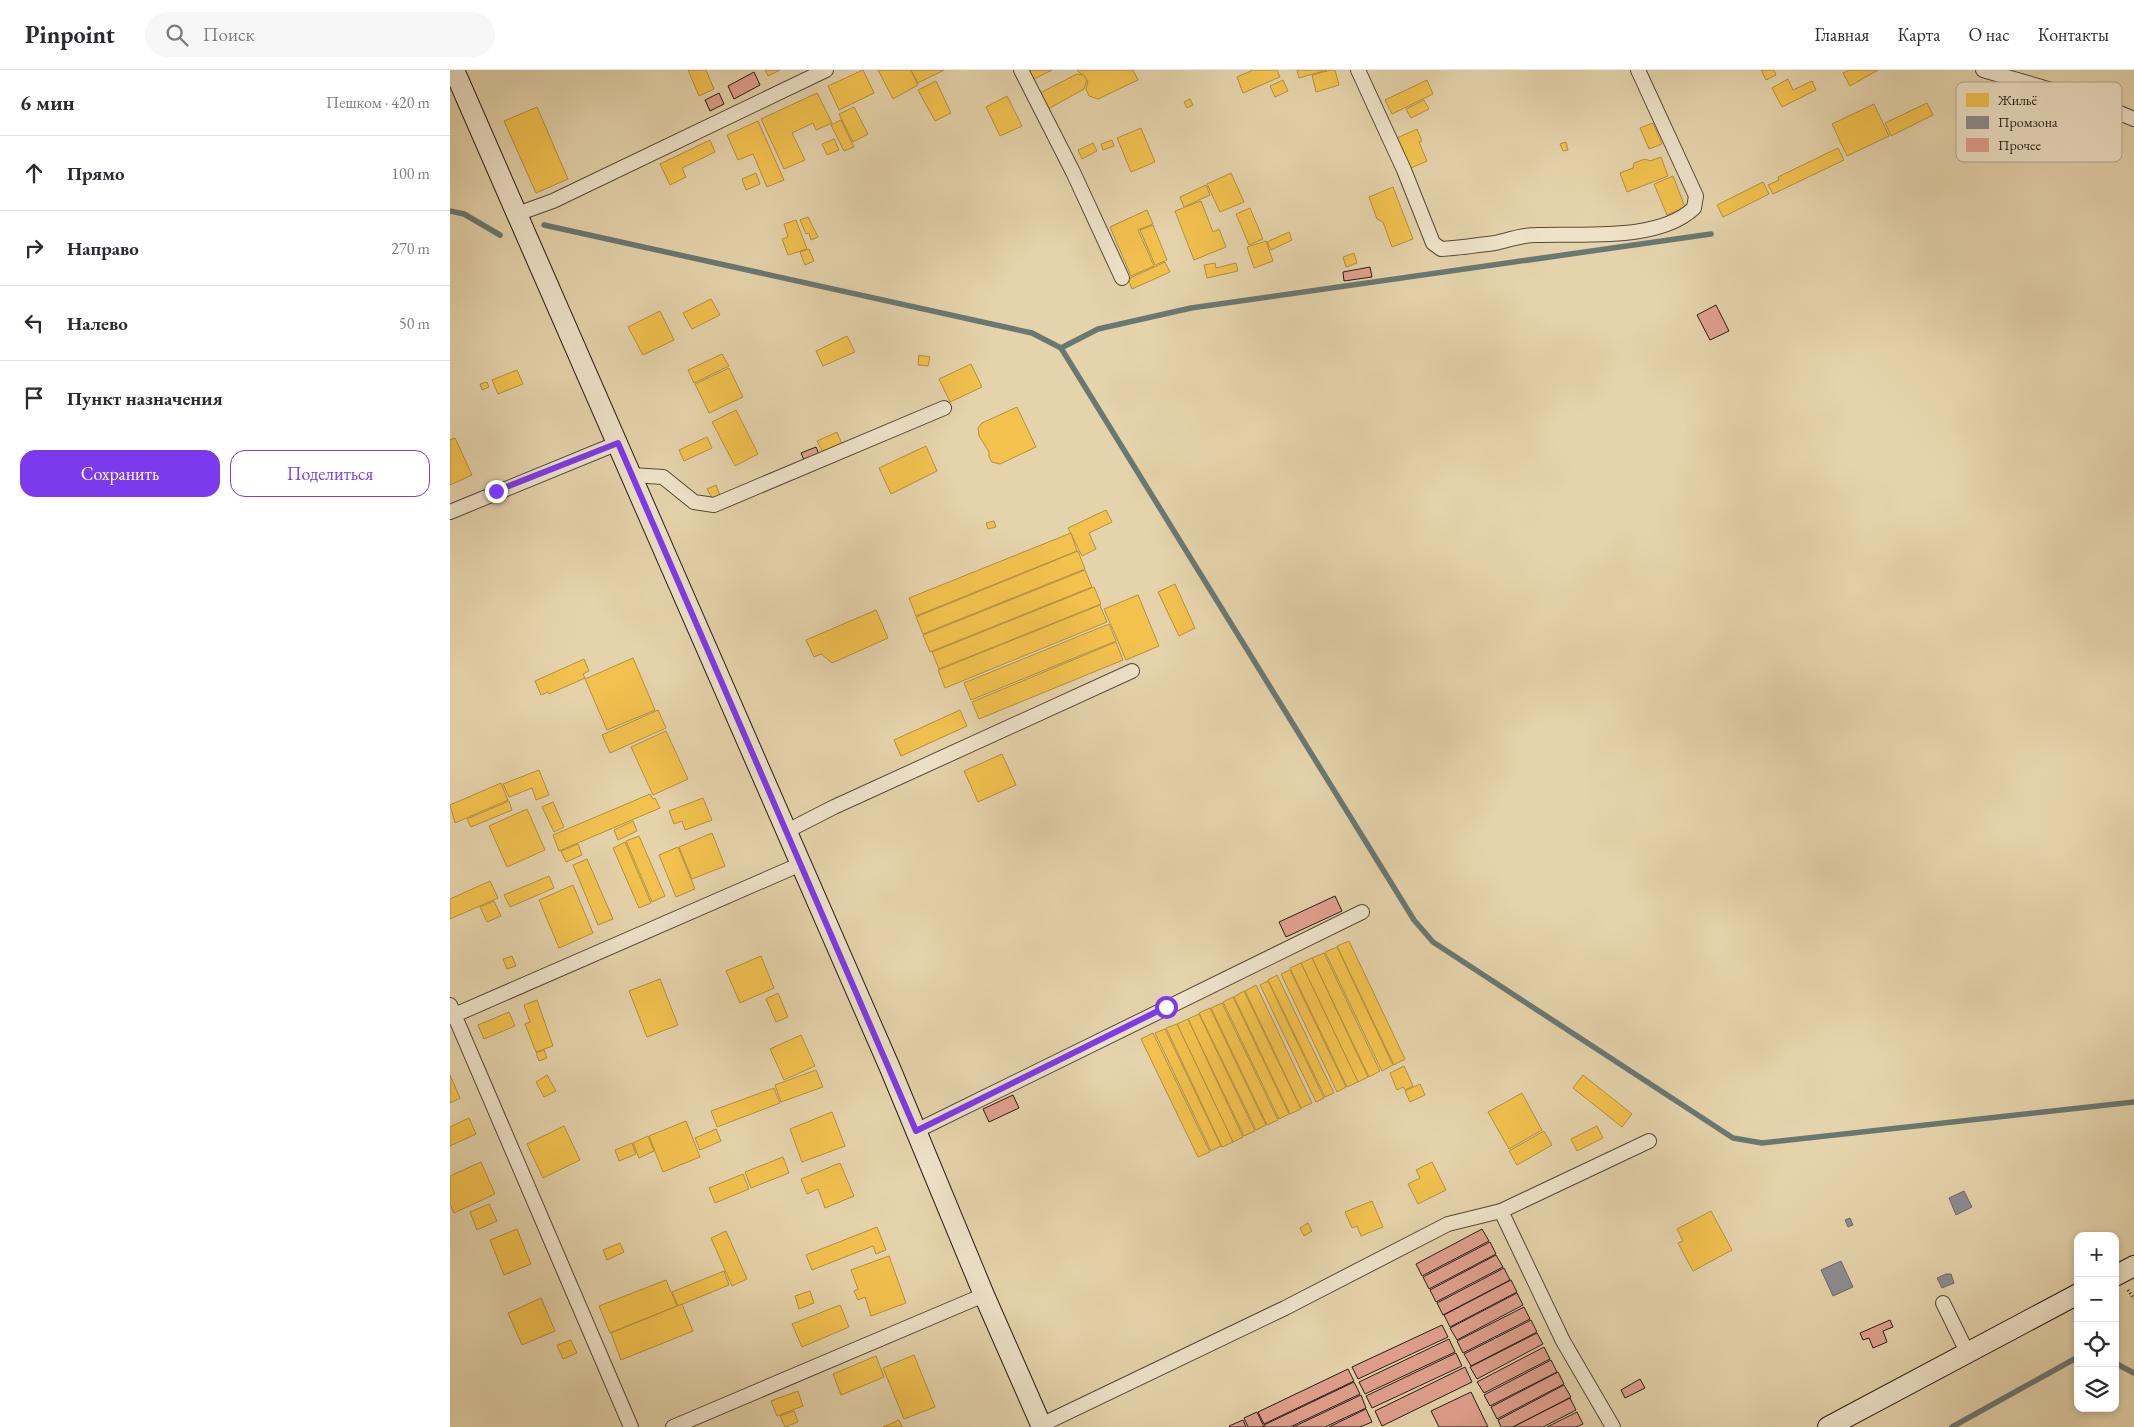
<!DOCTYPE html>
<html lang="ru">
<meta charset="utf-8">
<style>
body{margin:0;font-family:"EB Garamond",serif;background:#f7f7f7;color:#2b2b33}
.controls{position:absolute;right:15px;bottom:15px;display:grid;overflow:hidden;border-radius:10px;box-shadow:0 2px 8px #0003}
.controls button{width:45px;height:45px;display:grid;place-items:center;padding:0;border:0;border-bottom:1px solid #e1e1e2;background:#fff;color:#2b2b33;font:25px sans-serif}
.stop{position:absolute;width:15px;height:15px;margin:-11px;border:4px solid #7c3aed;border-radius:50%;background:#fff}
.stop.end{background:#7c3aed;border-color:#fff;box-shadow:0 1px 5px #0008}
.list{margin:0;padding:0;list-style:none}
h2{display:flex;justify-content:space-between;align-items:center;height:65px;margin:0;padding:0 20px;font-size:21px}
h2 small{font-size:16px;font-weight:400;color:#7c7c81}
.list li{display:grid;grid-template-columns:32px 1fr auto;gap:15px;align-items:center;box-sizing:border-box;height:75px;padding:0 20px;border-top:1px solid #e1e1e2}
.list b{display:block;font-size:19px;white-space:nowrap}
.list em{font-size:16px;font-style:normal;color:#7c7c81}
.actions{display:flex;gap:10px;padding:15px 20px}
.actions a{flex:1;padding:11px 0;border:1px solid #7c3aed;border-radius:15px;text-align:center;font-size:18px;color:#7c3aed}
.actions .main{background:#7c3aed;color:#fff}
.icon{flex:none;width:28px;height:28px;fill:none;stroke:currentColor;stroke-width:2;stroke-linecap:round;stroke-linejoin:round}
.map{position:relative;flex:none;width:1684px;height:1357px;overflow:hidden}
header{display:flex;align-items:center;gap:30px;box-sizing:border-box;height:70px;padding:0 25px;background:#fff;border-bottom:1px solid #e1e1e2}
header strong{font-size:24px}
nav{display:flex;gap:28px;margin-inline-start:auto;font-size:18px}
.search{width:350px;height:45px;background:#f7f7f7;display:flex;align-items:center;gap:12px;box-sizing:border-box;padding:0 18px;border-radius:28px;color:#7c7c81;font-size:19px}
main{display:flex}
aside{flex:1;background:#fff}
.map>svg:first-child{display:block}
.homes{fill:#f2c14e;stroke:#b4903c}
.industry{fill:#8d8d92;stroke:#6e6b6c}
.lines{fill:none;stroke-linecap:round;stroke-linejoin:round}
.stream{stroke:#6a7872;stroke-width:5.5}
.building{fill:#e1a08e;stroke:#241c12}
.minor-casing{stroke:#544a38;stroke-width:16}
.secondary-casing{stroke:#241c12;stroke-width:22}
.path{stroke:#241c12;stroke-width:3;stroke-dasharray:1 2.5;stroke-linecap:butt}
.minor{stroke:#eee2c8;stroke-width:14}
.secondary{stroke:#eee2c8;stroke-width:20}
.route{stroke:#7c3aed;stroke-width:6}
.key{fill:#eee2c8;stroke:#b1a791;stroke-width:1}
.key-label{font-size:14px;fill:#241c12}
</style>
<header>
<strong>Pinpoint</strong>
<div class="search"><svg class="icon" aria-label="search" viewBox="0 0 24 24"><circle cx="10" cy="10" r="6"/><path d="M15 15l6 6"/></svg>Поиск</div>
<nav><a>Главная</a><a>Карта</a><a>О нас</a><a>Контакты</a></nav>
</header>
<main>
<aside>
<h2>6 мин<small>Пешком · 420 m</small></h2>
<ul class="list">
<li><svg class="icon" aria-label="ahead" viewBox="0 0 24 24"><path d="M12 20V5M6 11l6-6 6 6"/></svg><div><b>Прямо</b></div><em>100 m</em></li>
<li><svg class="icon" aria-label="right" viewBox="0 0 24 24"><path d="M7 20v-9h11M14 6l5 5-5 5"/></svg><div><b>Направо</b></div><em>270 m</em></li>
<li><svg class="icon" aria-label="left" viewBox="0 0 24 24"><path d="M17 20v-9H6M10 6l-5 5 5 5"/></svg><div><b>Налево</b></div><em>50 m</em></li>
<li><svg class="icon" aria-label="arrive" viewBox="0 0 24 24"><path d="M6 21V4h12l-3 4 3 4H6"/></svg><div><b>Пункт назначения</b></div></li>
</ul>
<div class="actions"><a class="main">Сохранить</a><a>Поделиться</a></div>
</aside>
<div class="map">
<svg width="1684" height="1357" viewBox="0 0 1684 1357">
<rect width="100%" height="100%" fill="#e5d3ab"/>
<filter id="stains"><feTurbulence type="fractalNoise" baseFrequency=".004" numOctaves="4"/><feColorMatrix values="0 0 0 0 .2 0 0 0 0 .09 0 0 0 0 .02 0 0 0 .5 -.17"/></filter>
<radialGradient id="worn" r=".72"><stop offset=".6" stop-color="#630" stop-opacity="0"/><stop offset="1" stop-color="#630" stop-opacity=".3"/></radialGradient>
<g class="homes">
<polygon points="238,0 256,0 264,19 249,26"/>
<polygon points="315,0 330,0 318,6"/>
<polygon points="413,0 424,23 389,40 378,16"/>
<polygon points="428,0 461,0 468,15 443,29"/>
<polygon points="461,0 494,0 468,13"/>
<polygon points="579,0 602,0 584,9"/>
<polygon points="627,0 683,0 688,10 648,29 639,26 636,19 638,11"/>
<polygon points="803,0 827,0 830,7 793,23 787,7"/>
<polygon points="847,0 877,0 849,8"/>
<polygon points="881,0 885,0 889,15 866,22 862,5"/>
<polygon points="1311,0 1324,0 1326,5 1316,10"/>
<polygon points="1399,0 1428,0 1400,16 1393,3"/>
<polygon points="627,4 634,5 637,10 634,19 598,39 590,23"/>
<polygon points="1338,9 1343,20 1362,11 1366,20 1332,37 1322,18"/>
<polygon points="833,10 838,21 825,27 820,16"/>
<polygon points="977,10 983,24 942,44 935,30"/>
<polygon points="486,11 501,43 485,51 468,20"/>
<polygon points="367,23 382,53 366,60 363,53 342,63 355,90 334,99 311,49"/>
<polygon points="557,26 572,56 550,66 536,37"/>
<polygon points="740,29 743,35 737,38 734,32"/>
<polygon points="974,30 979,39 961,48 956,39"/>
<polygon points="1477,33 1483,45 1441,66 1435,53"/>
<polygon points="1424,34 1439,66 1397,86 1382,54"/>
<polygon points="87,37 118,109 86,123 54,51"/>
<polygon points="404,37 418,64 403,72 389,44"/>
<polygon points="391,50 404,77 394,81 381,55"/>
<polygon points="308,51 334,110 317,117 303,84 288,90 277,65"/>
<polygon points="1203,53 1212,74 1199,79 1190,58"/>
<polygon points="691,58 705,92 681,102 667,68"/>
<polygon points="967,59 972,71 969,72 977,91 961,98 947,68"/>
<polygon points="384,69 389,80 377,85 372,74"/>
<polygon points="260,70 265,82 232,98 236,107 220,115 210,94"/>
<polygon points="662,70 664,76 653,80 651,74"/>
<polygon points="1116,72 1118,80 1113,81 1110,74"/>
<polygon points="643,73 647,81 632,89 628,80"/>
<polygon points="1388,78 1394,90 1323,124 1318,115 1329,110 1328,107"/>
<polygon points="1211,87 1218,106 1177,122 1170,103 1183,98 1184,93 1195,89 1200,91"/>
<polygon points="306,103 310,114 296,120 292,109"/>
<polygon points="781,103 794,132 770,142 757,114"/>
<polygon points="1223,106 1235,137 1217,145 1204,114"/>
<polygon points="1313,112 1319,124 1273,147 1267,135"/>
<polygon points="756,115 760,125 734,137 730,127"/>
<polygon points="943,117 963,169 942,177 933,152 927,149 919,127"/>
<polygon points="751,131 763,162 769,159 776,177 744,190 725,141"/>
<polygon points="800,138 813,169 799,175 786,144"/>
<polygon points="697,140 703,154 688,160 704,196 681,206 660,157"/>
<polygon points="358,147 368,167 361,170 359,163 356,164 350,150"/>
<polygon points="346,150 357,179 338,185 332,169 338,167 334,154"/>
<polygon points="703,155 717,190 705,195 690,160"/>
<polygon points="839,162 842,170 821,180 817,172"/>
<polygon points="816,171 823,191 804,198 797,177"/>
<polygon points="359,179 364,191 355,195 350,182"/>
<polygon points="904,183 907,193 896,197 893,187"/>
<polygon points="715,192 720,202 682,219 678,209"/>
<polygon points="765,193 766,198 786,193 788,201 757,208 754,195"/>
<polygon points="261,229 270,245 242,259 233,243"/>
<polygon points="210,241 224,270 193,285 178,257"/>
<polygon points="397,266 405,282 373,296 366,281"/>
<polygon points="272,284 279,296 244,313 238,300"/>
<polygon points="469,285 480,287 478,296 468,295"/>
<polygon points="521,294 532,317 500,332 489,309"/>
<polygon points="279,298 293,327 259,343 245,314"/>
<polygon points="67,300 73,314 48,324 42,310"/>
<polygon points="37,312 39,317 32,320 30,314"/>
<polygon points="567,337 586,377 550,394 542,392 539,387 539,382 529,366 528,358 532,353"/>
<polygon points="286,340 308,384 285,396 262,352"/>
<polygon points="387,362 392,374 373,383 367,371"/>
<polygon points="257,367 262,378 234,391 229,380"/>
<polygon points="5,368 22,405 0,415 0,370"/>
<polygon points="476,376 487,401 441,424 429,398"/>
<polygon points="266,415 270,425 262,428 257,419"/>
<polygon points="656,440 662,452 639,463 646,479 632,486 618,458"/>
<polygon points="544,451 546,457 538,459 536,453"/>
<polygon points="621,463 627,481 466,546 459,528"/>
<polygon points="628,481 635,499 473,564 466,547"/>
<polygon points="635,500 642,517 480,582 473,565"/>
<polygon points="725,514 745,558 729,566 708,522"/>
<polygon points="644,517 651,534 489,599 482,582"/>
<polygon points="688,525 709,576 676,590 654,539"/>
<polygon points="650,535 657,552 495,618 488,600"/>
<polygon points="426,540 438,568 382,593 371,584 364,587 356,570"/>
<polygon points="659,554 666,571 521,630 514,613"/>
<polygon points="666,572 673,590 529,649 522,632"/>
<polygon points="183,588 205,640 157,660 135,609"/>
<polygon points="134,589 139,601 133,604 135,608 99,624 98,622 91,625 85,611"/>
<polygon points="208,640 216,658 160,683 152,665"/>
<polygon points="510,640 517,656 451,686 444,670"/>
<polygon points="216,661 238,709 203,725 181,677"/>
<polygon points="552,684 566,715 528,732 514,701"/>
<polygon points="89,700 99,725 86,730 82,718 59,727 53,714"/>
<polygon points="51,713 58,730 5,753 0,735"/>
<polygon points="200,724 203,729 205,728 210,738 109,781 103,765"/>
<polygon points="253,728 262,750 235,760 232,751 224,754 219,741"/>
<polygon points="59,731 62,740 21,757 17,749"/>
<polygon points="103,732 114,757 104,762 92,737"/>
<polygon points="77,739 95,780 57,797 39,756"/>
<polygon points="183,751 187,761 168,770 164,760"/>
<polygon points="262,763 275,796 242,809 229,777"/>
<polygon points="189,766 215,826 202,832 176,771"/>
<polygon points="175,772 201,833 189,838 163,778"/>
<polygon points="128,774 132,785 116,792 111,781"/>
<polygon points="228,777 245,819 226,827 209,785"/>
<polygon points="137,789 163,849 148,855 123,795"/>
<polygon points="99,806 104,818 60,837 54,825"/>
<polygon points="40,811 48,828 0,849 0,829"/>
<polygon points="123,815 143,863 109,878 89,830"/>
<polygon points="44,831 51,846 37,852 30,837"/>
<polygon points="899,871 955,989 944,995 887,876"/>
<polygon points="887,877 943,995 932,1001 875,882"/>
<polygon points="874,883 930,1001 919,1007 862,888"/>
<polygon points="62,886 66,896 57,899 53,889"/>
<polygon points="311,886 324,918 290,933 276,901"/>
<polygon points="862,888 918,1007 908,1012 851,893"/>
<polygon points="851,893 908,1012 897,1017 840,898"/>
<polygon points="840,900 896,1017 887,1022 831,904"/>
<polygon points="827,905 884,1023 875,1027 818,910"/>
<polygon points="210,909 228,955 197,967 179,921"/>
<polygon points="818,911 874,1028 866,1032 810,915"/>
<polygon points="806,915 862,1033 851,1038 795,921"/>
<polygon points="794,921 851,1039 840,1044 784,927"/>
<polygon points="328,923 338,947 326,952 316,929"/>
<polygon points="783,927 839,1044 829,1049 773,932"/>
<polygon points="87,930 103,976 86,982 75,954 80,952 74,935"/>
<polygon points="772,933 828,1050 817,1055 761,938"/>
<polygon points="760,938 816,1055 806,1060 749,943"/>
<polygon points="59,942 65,956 34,969 28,955"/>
<polygon points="749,944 805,1061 794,1066 738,949"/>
<polygon points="738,949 793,1067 783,1072 727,954"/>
<polygon points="727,954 783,1072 772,1077 716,958"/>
<polygon points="715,959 771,1076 761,1081 705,963"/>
<polygon points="703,963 760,1082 748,1087 691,969"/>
<polygon points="351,965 365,996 334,1010 320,979"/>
<polygon points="94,980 97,988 89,991 86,983"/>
<polygon points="954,996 963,1016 955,1020 953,1017 947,1020 940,1003"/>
<polygon points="366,1000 373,1017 331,1032 325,1015"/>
<polygon points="0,1005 10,1028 0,1033"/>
<polygon points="97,1005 106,1021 94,1027 86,1012"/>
<polygon points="1133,1005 1182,1044 1172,1057 1123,1018"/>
<polygon points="970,1014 975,1025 960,1032 955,1021"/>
<polygon points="324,1018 330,1033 267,1057 261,1041"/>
<polygon points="1072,1023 1092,1060 1059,1079 1038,1042"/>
<polygon points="382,1042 395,1076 352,1092 340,1059"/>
<polygon points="19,1048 26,1064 0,1076 0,1057"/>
<polygon points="236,1051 250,1087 213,1102 199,1066"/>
<polygon points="114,1056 130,1090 93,1108 77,1074"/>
<polygon points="1147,1056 1153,1068 1127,1081 1121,1069"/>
<polygon points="266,1059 271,1071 250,1080 245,1068"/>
<polygon points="1094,1061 1102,1075 1067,1095 1059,1081"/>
<polygon points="198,1066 204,1081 189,1088 183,1073"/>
<polygon points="182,1073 186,1084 169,1091 165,1080"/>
<polygon points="333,1087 339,1103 301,1118 295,1102"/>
<polygon points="31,1092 45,1124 4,1143 0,1134 0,1106"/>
<polygon points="982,1092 996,1120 968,1134 958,1114 970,1108 966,1100"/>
<polygon points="390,1093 404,1126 375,1138 368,1119 357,1124 351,1109"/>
<polygon points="293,1104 299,1119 265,1133 259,1118"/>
<polygon points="922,1131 933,1157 911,1166 907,1156 902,1158 895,1142"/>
<polygon points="39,1134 47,1151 27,1160 20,1142"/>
<polygon points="1261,1141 1282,1180 1243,1201 1228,1173 1233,1171 1227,1159"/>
<polygon points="858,1153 862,1161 854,1166 850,1158"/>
<polygon points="427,1157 436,1180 426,1184 423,1176 362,1200 356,1185"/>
<polygon points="67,1159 81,1194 54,1205 40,1170"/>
<polygon points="276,1161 297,1209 282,1216 261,1168"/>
<polygon points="170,1173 174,1182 157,1190 153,1180"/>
<polygon points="439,1186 456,1233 421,1246 415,1227 408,1230 404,1221 408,1219 401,1200"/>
<polygon points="274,1201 279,1215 228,1236 222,1222"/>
<polygon points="216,1210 227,1236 160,1263 149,1236"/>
<polygon points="360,1221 364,1233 349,1239 345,1226"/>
<polygon points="91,1228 105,1261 72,1275 58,1243"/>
<polygon points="232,1234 243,1261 171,1290 161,1263"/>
<polygon points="390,1235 399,1257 352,1277 342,1254"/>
<polygon points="121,1270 127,1283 113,1289 107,1275"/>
<polygon points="464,1285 485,1337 454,1349 433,1298"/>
<polygon points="426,1286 434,1307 391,1325 383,1304"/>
<polygon points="348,1321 353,1336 327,1346 321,1331"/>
<polygon points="344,1341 348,1352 335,1357 330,1346"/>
<polygon points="449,1350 452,1357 433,1357"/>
</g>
<g class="industry">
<polygon points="1514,1121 1522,1137 1506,1145 1499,1128"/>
<polygon points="1400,1148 1403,1155 1398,1157 1395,1150"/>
<polygon points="1391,1191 1403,1217 1383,1226 1371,1200"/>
<polygon points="1496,1204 1501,1204 1504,1213 1492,1218 1487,1208"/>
</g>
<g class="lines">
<g class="stream">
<polyline points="0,141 14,144 50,165"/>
<polyline points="94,155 582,263 611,278 964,850 983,872 1283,1068 1312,1073 1684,1032"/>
<polyline points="611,278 648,259 741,238 1261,164"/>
<polyline points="1665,1293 1684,1303"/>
<polyline points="1502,1357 1628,1287"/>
</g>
</g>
<g class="building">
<polygon points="304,2 310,15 284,29 278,16"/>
<polygon points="269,23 274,34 260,41 255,30"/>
<polygon points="920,197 922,207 894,211 893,202"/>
<polygon points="1266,235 1279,261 1260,270 1247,245"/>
<polygon points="366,377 369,384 354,390 351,383"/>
<polygon points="885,826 892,841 836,867 829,852"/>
<polygon points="563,1025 569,1038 539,1052 533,1039"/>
<polygon points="1032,1159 1039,1171 972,1206 966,1194"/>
<polygon points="1040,1172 1046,1184 979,1219 973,1207"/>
<polygon points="1046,1185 1053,1197 986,1232 980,1220"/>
<polygon points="1054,1198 1060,1210 993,1245 987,1233"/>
<polygon points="1061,1210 1067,1222 1000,1257 994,1245"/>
<polygon points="1067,1223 1073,1235 1007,1270 1000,1258"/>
<polygon points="1074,1237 1080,1249 1013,1283 1007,1271"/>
<polygon points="1081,1250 1087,1262 1021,1296 1014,1284"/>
<polygon points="1440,1250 1443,1257 1433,1261 1437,1272 1423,1278 1419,1268 1413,1270 1410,1263"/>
<polygon points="992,1255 998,1267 908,1309 902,1297"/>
<polygon points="1087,1263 1093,1274 1027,1309 1020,1297"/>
<polygon points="999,1269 1005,1282 915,1324 909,1312"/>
<polygon points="1094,1277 1100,1289 1034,1323 1027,1312"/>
<polygon points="1006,1283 1012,1296 922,1338 916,1326"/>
<polygon points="1101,1290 1107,1302 1040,1336 1034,1325"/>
<polygon points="1015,1297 1022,1312 932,1356 925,1341"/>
<polygon points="898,1299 904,1311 814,1354 808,1342"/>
<polygon points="1108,1302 1114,1314 1047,1349 1041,1337"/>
<polygon points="1190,1309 1195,1318 1175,1328 1171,1320"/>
<polygon points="904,1312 910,1324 840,1357 815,1357 814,1355"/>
<polygon points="1114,1315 1121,1327 1063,1357 1051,1357 1048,1350"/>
<polygon points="1021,1322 1038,1357 989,1357 981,1341"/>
<polygon points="911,1325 916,1338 875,1357 843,1357"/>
<polygon points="1120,1328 1126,1340 1093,1357 1063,1357"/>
<polygon points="916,1339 922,1352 910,1357 879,1357"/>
<polygon points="807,1342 814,1357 798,1357 794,1348"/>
<polygon points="1127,1342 1133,1354 1126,1357 1097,1357"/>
<polygon points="793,1350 796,1357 780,1357 779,1356"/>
</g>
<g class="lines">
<defs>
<g id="minor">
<polyline points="571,0 623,102 672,208"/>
<path d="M908,0L954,100L983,173L991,179C1009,178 1027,175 1045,173C1058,170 1072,165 1086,165C1132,163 1208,172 1244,138L1246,126L1188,0"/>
<polyline points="1533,0 1643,32 1684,49"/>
<polyline points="67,144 103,131 376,0"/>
<polyline points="182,405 213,407 244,432 264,435 494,338"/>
<polyline points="0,442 168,373"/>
<polyline points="337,761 384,737 682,601"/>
<polyline points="0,935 181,1357"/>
<polyline points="0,947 351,794"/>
<polyline points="466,1061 912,842"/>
<polyline points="1051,1141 1113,1271 1163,1357"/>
<polyline points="1493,1233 1518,1284"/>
<polyline points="591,1355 835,1238 998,1154 1051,1141 1199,1071"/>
<polyline points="223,1357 534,1225"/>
</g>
<g id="secondary">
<polyline points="4,0 440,998 534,1225 592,1357"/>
<polyline points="1665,1206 1684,1196"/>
<polyline points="1378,1357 1628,1224"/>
</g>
</defs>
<use href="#minor" class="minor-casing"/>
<use href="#secondary" class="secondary-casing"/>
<polyline class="path" points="1678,1220 1684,1229"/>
<use href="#minor" class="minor"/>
<use href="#secondary" class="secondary"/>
</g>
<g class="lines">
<polyline class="route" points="46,421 168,373 466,1061 716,937"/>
</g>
<rect x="1506" y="12" width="166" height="80" rx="8" class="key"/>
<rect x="1516" y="23" width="23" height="14" fill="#f2c14e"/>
<rect x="1516" y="46" width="23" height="13" fill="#8d8d92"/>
<rect x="1516" y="68" width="23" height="14" fill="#e1a08e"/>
<g class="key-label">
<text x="1548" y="35">Жильё</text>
<text x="1548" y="57">Промзона</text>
<text x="1548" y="80">Прочее</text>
</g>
<rect width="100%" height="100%" filter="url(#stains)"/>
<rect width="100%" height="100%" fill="url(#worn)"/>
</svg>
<div class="controls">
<button>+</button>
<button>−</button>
<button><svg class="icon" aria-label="locate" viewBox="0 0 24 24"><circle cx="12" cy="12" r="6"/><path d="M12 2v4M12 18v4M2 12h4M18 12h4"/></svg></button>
<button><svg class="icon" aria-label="layers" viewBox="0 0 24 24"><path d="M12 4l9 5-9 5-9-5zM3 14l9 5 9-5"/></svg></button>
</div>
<div class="stop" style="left:716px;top:937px"></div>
<div class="stop end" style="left:46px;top:421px"></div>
</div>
</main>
